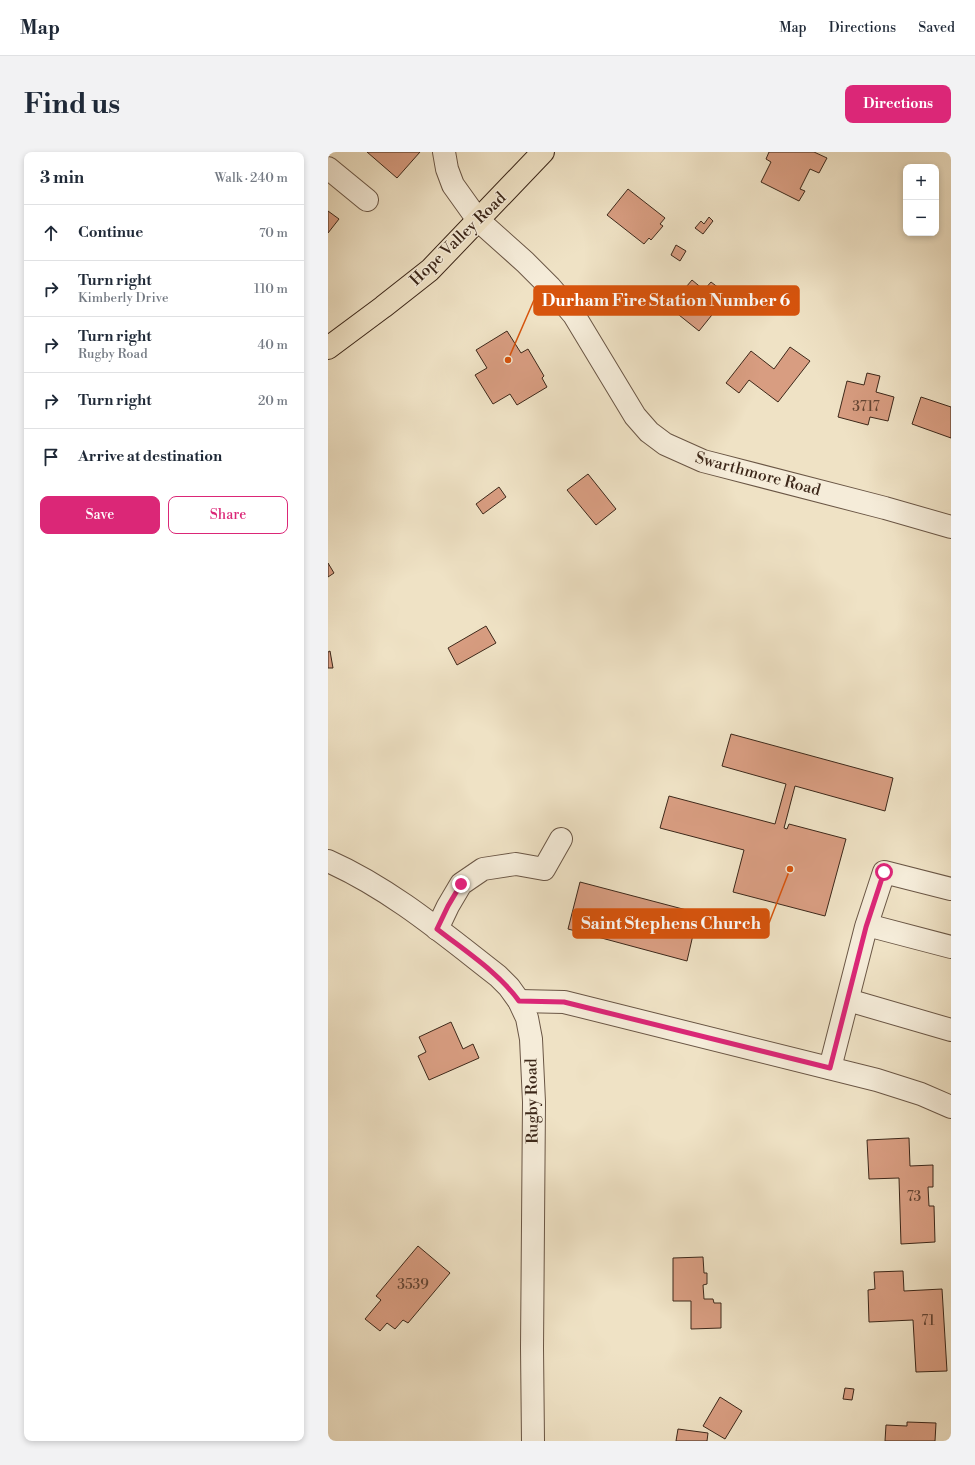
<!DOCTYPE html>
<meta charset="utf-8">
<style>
body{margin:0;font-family:"Libre Bodoni",serif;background:#f2f2f3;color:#1f2937}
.controls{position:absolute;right:12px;top:12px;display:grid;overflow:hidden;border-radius:8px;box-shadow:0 2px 6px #0003}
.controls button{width:36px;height:36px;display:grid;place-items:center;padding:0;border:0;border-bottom:1px solid #e0e1e3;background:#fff;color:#1f2937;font:20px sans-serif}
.stop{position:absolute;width:12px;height:12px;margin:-9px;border:3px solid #db2777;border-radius:50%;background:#fff}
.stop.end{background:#db2777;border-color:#fff;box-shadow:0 1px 4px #0008}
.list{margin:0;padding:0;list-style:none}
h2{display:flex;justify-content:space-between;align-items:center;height:52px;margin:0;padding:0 16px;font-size:17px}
h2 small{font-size:13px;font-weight:400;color:#747a83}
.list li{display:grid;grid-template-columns:26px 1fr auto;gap:12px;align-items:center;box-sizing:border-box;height:56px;padding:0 16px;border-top:1px solid #e0e1e3}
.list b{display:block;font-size:15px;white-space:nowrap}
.list p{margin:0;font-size:13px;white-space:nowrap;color:#747a83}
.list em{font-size:13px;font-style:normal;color:#747a83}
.actions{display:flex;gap:8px;padding:12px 16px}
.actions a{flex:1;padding:9px 0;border:1px solid #db2777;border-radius:8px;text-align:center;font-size:14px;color:#db2777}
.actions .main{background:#db2777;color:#fff}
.icon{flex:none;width:22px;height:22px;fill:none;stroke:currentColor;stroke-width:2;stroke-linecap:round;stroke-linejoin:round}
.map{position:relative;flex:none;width:623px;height:1289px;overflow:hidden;border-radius:8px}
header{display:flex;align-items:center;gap:24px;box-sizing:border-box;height:56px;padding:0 20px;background:#fff;border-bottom:1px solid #e0e1e3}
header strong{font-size:19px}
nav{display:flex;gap:22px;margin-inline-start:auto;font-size:14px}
.intro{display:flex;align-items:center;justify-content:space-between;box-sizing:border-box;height:96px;padding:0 24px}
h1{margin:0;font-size:28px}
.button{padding:10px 18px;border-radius:8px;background:#db2777;color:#fff;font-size:14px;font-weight:700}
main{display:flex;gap:24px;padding:0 24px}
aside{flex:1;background:#fff;border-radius:8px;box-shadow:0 2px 6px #0003}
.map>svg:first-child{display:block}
.building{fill:#d89d81;stroke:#3d281a}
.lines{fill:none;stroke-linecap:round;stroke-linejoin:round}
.minor-casing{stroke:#6a5645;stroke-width:24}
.major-casing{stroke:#3d281a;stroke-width:24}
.minor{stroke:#f5ecd9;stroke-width:22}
.major{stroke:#efe2c5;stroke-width:22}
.route{stroke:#db2777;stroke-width:5}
.labels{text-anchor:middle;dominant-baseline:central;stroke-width:3;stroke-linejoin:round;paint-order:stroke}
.number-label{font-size:14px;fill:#644534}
.street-label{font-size:16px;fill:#3d281a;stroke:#f5ecd9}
.leader{fill:none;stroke:#d7540d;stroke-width:1.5}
.callout-dot{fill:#d7540d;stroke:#f5ecd9;stroke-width:1.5}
.callout{fill:#d7540d;stroke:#d7540d;stroke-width:1.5}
.callout-label{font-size:17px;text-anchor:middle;font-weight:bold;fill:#fff}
</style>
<header>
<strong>Map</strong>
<nav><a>Map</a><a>Directions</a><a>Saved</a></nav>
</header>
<div class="intro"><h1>Find us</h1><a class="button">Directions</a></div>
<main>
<aside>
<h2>3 min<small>Walk · 240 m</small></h2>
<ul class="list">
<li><svg class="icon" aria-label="ahead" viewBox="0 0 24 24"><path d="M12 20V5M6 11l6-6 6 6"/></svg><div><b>Continue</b></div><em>70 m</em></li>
<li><svg class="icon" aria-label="right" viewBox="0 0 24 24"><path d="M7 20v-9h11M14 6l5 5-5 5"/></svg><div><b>Turn right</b><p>Kimberly Drive</p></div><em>110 m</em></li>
<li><svg class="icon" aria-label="right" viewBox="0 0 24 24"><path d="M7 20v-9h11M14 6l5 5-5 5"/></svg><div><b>Turn right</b><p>Rugby Road</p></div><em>40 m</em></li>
<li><svg class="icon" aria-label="right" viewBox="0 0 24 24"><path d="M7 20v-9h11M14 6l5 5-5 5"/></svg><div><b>Turn right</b></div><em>20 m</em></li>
<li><svg class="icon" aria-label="arrive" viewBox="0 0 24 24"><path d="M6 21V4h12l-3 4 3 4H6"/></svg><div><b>Arrive at destination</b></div></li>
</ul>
<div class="actions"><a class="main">Save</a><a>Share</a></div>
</aside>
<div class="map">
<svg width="623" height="1289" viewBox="0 0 623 1289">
<rect width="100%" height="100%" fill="#efe2c5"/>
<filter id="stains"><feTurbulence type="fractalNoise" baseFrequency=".005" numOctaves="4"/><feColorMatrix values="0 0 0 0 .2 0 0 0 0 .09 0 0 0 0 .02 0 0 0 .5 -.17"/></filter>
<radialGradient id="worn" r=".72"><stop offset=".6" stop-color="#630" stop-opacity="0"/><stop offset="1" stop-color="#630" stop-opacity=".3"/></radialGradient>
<g class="building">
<polygon points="39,0 92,0 69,26"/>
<polygon points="441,0 486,0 499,6 491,21 482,17 472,37 477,39 471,49 433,30 443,10 438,7"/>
<polygon points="300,37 337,66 332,72 335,74 323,88 321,86 316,92 279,63"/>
<polygon points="0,59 11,67 0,81"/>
<polygon points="381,65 385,69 375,82 367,76 373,69 376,72"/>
<polygon points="348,93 358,99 352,109 343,103"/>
<polygon points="364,128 376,138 383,130 400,143 371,179 341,155"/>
<polygon points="179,179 193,201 200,197 216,224 214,226 219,235 189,253 182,242 165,252 147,223 159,216 148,198"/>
<polygon points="462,195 482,209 450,250 421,228 411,241 398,231 423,199 446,217"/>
<polygon points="539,221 552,224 548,240 566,245 560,269 542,265 540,273 510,265 519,229 536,233"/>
<polygon points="593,245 623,255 623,286 584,272"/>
<polygon points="260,322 288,357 268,373 239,338"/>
<polygon points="171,335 178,345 155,362 148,352"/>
<polygon points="0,411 6,421 0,425"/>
<polygon points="158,474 168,491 129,513 120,496"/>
<polygon points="2,499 5,516 0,516 0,500"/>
<polygon points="403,582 565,626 557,659 467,634 456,676 459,677 461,672 518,687 497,764 405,740 416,698 332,676 341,644 447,672 458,632 394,614"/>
<polygon points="252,730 370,761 359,809 240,777"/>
<polygon points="123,870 135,897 145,892 151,906 101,928 90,904 98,900 91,885"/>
<polygon points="581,986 582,1014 605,1013 605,1035 600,1035 601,1054 606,1054 607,1090 573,1092 571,1026 541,1027 539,988"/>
<polygon points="90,1094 122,1121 80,1171 75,1168 67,1177 59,1171 52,1179 37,1167 53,1148 48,1144"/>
<polygon points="375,1105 376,1121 379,1121 379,1132 375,1133 376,1147 385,1147 386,1151 393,1151 393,1176 363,1177 363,1149 345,1149 345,1106"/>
<polygon points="575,1119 576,1139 614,1137 619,1219 588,1220 585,1168 541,1170 540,1138 547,1137 546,1120"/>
<polygon points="517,1236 526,1237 524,1248 515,1247"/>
<polygon points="392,1245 414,1259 397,1287 375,1274"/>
<polygon points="579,1270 608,1271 607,1289 557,1289 558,1273 579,1274"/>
<polygon points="350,1277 380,1281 379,1289 348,1289"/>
</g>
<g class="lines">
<defs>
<g id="minor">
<polyline points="116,0 119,17 125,33 150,68 197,110 222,135 246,163 307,264 321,280 337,292 375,309 557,356 623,375"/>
<polyline points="0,16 39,48"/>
<path d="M0,709C63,737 116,782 170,824L181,835L191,849L199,866L203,887L206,950L204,1196L205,1289"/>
<polyline points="539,773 623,795"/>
<polyline points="109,777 120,754 133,732 155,717 188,712 216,717 233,687"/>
<polyline points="520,848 623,878"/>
<polyline points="191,849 236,850 549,928 593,942 623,955"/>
<polyline points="502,916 538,775 556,720 623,737"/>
</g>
<polyline id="major" points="0,196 55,155 102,118 215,0"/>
</defs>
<use href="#minor" class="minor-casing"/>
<use href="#major" class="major-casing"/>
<use href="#minor" class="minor"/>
<use href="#major" class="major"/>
</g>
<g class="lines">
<path class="route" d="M133,732L120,754L109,777C137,799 170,820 191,849L236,850L502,916L538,775L556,720"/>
</g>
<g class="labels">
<g class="number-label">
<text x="538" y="255">3717</text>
<text x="586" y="1045">73</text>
<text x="85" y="1133">3539</text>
<text x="600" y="1169">71</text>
</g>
<g class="street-label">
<text transform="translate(130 87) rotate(-44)">Hope Valley Road</text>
<text transform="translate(430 322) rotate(15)">Swarthmore Road</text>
<text transform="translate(204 949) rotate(-91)">Rugby Road</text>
</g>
</g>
<path class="leader" d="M180 208L206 148M462 717L441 771"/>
<g class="callout-dot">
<circle cx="180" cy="208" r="4"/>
<circle cx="462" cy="717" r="4"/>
</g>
<g class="callout">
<rect x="206" y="134" width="265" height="29" rx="4"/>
<rect x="245" y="757" width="196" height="29" rx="4"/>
</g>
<g class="callout-label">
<text x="338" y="154">Durham Fire Station Number 6</text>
<text x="343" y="777">Saint Stephens Church</text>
</g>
<rect width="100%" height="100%" filter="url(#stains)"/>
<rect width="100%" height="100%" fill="url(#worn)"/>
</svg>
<div class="controls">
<button>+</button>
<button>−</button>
</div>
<div class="stop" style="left:556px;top:720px"></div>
<div class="stop end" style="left:133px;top:732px"></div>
</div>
</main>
